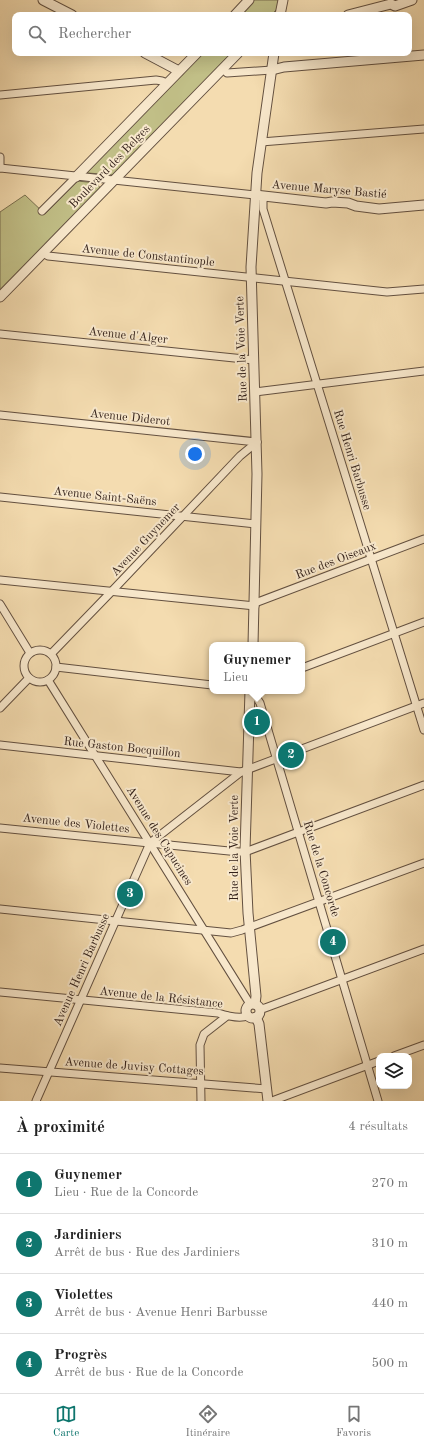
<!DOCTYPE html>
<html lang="fr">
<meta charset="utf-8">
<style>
body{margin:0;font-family:"Old Standard TT",serif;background:#f6f6f6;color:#222}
.controls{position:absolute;right:12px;bottom:12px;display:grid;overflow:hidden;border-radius:8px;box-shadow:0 4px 16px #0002}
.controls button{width:36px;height:36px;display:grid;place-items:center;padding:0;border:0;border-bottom:1px solid #e0e0e0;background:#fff;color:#222;font:20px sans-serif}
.you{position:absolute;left:195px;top:454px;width:14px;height:14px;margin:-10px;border:3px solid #fff;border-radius:50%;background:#1a73e8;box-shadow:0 0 0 6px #1a73e833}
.badge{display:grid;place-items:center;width:26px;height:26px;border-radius:50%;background:#0f766e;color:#fff;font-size:13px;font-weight:700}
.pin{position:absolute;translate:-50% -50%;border:2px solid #fff;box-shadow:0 1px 4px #0006}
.popup{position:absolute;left:209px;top:642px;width:96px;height:52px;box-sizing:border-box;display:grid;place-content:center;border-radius:8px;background:#fff;filter:drop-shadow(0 1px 3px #0005);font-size:13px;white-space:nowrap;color:#767676}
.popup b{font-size:15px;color:#222}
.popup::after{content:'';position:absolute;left:50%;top:100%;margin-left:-8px;border:8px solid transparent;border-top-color:#fff}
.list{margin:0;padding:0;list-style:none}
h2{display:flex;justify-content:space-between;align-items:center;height:52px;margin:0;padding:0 16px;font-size:17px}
h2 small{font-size:13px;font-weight:400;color:#767676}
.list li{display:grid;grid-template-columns:26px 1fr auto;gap:12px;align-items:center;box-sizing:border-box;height:60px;padding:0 16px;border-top:1px solid #e0e0e0}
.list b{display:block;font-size:15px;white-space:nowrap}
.list p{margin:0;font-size:13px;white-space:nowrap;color:#767676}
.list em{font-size:13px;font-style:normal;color:#767676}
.icon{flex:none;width:22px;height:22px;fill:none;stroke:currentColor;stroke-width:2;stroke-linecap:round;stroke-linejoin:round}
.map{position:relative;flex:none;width:424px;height:1101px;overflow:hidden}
.search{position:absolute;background:#fff;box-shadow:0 4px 16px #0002;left:12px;right:12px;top:12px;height:44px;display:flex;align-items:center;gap:10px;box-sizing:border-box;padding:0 14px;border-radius:8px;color:#767676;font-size:15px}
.sheet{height:292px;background:#fff}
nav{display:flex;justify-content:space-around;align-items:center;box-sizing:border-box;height:56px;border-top:1px solid #e0e0e0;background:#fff;font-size:11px;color:#767676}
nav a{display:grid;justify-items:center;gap:2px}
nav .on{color:#0f766e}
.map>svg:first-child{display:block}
.green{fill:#c1bf87;stroke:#7a7050}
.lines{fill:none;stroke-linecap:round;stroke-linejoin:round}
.minor-casing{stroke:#635040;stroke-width:9}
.tertiary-casing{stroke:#635040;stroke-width:11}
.minor{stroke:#f8e8cc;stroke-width:7}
.tertiary{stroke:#f8e8cc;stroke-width:9}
.labels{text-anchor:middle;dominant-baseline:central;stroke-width:4;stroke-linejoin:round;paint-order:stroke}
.street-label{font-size:12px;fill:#33211a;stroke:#f8e8cc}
</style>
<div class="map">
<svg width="424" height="1101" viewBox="0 0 424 1101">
<rect width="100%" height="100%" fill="#f4dcb0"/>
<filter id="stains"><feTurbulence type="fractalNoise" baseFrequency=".005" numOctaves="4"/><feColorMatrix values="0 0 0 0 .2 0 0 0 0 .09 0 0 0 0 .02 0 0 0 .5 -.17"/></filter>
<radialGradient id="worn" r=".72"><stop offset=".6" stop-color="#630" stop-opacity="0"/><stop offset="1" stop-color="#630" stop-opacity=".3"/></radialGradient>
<g class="green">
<polygon points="253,0 279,0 277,9 271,15 238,15"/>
<polygon points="201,53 234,53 114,175 88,173 87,172"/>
<polygon points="77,181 97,183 100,188 0,293 0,212 25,195 45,214"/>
</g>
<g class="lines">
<defs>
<g id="minor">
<polyline points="223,69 227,73 272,70"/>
<polyline points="0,95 156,80 162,81 167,83"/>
<polyline points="261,142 424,129"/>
<polyline points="0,157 0,168"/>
<polyline points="0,168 255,195"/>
<polyline points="265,196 263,201 263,209 424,730"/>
<polyline points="42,211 76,177"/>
<polyline points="43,253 48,256 387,292 424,289"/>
<polyline points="0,334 254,360"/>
<polyline points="255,392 424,371"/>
<polyline points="0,415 257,442"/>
<polyline points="0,497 256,524"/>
<polyline points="0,580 255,606"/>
<polyline points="255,603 424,539"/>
<polyline points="0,604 30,653"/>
<circle cx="40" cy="666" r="16"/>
<polyline points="51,654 112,591 240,456 257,442"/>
<polyline points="56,667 212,685"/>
<polyline points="302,668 424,622"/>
<polyline points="48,680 250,1004"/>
<polyline points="252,691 260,703 378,1101"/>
<polyline points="0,708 29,678"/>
<polyline points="0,745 241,772"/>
<polyline points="0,828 239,852 245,852 424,785"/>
<polyline points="0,909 231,933 242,930 424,863"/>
<path d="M0,992L218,1013C227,1016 239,1019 248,1016"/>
<polyline points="260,1009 265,1008 424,949"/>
<polyline points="394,1056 424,1045"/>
<polyline points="0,1068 267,1089"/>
<polyline points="36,1101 150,843 241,772 424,703"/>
<polyline points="201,1101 200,1045 204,1034 227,1016"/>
<polyline points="272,1101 379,1061"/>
</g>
<g id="tertiary">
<polyline points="43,0 72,15"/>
<polyline points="235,15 249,0"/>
<polyline points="280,15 283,0"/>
<polyline points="348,15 391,4 395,6 412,0"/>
<polyline points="145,53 179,71"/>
<polyline points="272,70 284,67 424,55"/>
<polyline points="76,177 197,53"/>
<polyline points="255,195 326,203 332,202 348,203 356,206 379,209 424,205"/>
<polyline points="0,297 238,53"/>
<polyline points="253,645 257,474 251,267 257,173 274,53"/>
<polyline points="250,691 245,850 248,913 256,996 255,1004"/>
<circle cx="253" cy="1011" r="7"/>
<polyline points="256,1017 259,1024 268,1101"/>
</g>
</defs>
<use href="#minor" class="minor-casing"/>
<use href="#tertiary" class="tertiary-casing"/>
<use href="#minor" class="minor"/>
<use href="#tertiary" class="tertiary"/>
</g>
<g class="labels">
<g class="street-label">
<text transform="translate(110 167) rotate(-46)">Boulevard des Belges</text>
<text transform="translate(329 190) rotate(5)">Avenue Maryse Bastié</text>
<text transform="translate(148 256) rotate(6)">Avenue de Constantinople</text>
<text transform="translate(128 336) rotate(6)">Avenue d'Alger</text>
<text transform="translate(242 349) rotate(-92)">Rue de la Voie Verte</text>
<text transform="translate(130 418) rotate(6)">Avenue Diderot</text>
<text transform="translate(352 460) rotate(73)">Rue Henri Barbusse</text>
<text transform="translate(105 497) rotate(6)">Avenue Saint-Saëns</text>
<text transform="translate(146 540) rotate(-47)">Avenue Guynemer</text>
<text transform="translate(336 561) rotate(-21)">Rue des Oiseaux</text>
<text transform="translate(122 748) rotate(6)">Rue Gaston Bocquillon</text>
<text transform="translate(76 824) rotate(6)">Avenue des Violettes</text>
<text transform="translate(159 836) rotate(58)">Avenue des Capucines</text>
<text transform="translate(235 848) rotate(-90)">Rue de la Voie Verte</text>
<text transform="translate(321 869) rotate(73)">Rue de la Concorde</text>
<text transform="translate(82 970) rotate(-66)">Avenue Henri Barbusse</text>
<text transform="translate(161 998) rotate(6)">Avenue de la Résistance</text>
<text transform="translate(134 1067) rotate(4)">Avenue de Juvisy Cottages</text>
</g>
</g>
<rect width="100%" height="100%" filter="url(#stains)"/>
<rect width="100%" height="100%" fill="url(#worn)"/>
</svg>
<div class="controls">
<button><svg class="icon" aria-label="layers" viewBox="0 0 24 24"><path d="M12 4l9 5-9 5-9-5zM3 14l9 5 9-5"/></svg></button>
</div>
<div class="you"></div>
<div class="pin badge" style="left:257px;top:722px">1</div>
<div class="popup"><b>Guynemer</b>Lieu</div>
<div class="pin badge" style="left:291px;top:755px">2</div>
<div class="pin badge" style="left:130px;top:894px">3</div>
<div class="pin badge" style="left:333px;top:942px">4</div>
<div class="search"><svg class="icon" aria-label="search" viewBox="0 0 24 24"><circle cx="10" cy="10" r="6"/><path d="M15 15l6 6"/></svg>Rechercher</div>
</div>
<section class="sheet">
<h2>À proximité<small>4 résultats</small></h2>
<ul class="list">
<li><span class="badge">1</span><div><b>Guynemer</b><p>Lieu · Rue de la Concorde</p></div><em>270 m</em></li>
<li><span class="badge">2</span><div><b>Jardiniers</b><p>Arrêt de bus · Rue des Jardiniers</p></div><em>310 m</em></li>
<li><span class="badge">3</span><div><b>Violettes</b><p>Arrêt de bus · Avenue Henri Barbusse</p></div><em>440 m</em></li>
<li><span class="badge">4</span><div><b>Progrès</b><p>Arrêt de bus · Rue de la Concorde</p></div><em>500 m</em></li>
</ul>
</section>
<nav>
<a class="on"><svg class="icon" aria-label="map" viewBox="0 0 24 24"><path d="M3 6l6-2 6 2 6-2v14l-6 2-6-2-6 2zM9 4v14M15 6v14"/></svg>Carte</a>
<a><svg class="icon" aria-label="directions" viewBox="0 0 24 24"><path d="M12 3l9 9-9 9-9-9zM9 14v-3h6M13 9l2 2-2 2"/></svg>Itinéraire</a>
<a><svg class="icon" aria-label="saved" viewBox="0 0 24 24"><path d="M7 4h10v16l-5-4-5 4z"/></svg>Favoris</a>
</nav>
